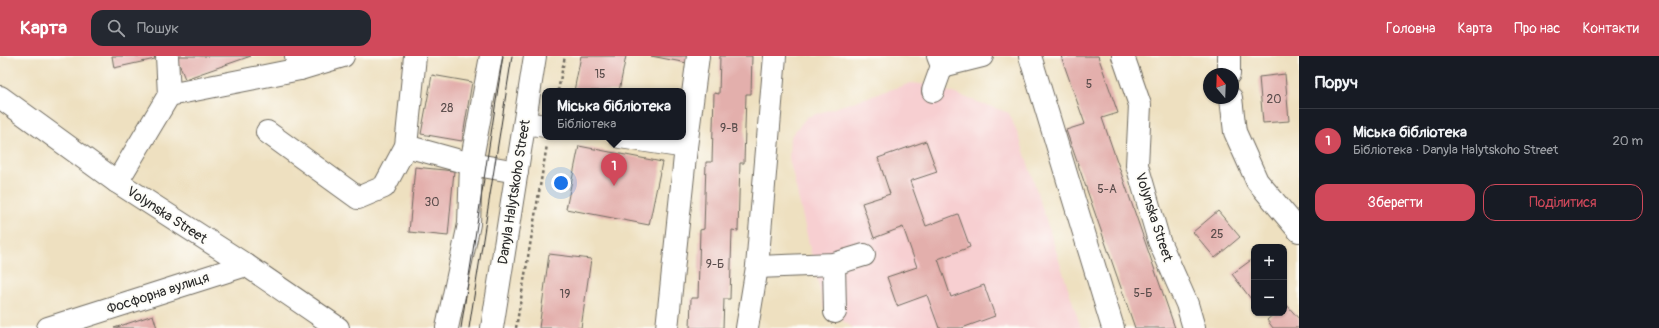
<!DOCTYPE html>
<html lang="uk">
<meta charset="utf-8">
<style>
body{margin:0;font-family:Pangolin,sans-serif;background:#242831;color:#f1f3f6}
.controls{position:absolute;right:12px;bottom:12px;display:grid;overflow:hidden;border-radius:8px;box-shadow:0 1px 3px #0004}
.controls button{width:36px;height:36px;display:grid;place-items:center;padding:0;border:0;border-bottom:1px solid #363941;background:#171b24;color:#f1f3f6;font:20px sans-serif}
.compass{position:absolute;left:1203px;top:12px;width:36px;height:36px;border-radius:50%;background:#171b24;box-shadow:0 1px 3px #0004;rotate:341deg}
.you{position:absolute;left:561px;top:127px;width:14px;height:14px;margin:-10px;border:3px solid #fff;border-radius:50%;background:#1a73e8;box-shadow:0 0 0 6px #1a73e833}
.badge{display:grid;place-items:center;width:26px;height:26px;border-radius:50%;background:#d1495b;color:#fff;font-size:13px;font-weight:700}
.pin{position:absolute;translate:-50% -33px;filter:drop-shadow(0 1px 2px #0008)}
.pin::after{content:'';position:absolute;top:21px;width:14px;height:12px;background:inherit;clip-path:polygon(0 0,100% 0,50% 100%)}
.popup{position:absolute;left:542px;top:32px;width:144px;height:52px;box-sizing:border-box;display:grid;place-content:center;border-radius:8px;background:#171b24;filter:drop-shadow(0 1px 3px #0005);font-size:13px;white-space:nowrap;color:#9ea1a6}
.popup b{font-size:15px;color:#f1f3f6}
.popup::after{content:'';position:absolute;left:50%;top:100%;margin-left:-8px;border:8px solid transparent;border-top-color:#171b24}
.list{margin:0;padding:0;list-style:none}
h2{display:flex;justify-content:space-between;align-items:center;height:52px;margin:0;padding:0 16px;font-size:17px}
h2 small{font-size:13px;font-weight:400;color:#9ea1a6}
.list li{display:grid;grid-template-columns:26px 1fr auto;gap:12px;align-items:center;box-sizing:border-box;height:64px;padding:0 16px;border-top:1px solid #363941}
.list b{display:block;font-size:15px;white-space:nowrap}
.list p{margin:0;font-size:13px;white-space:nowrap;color:#9ea1a6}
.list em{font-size:13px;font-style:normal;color:#9ea1a6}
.actions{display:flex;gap:8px;padding:12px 16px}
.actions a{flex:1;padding:9px 0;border:1px solid #d1495b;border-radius:12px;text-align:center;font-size:14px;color:#d1495b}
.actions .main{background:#d1495b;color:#fff}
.icon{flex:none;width:22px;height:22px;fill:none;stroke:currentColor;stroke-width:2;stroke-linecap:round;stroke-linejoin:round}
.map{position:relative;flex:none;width:1299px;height:272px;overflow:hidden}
header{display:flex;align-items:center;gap:24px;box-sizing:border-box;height:56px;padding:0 20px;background:#d1495b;color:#fff}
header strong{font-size:19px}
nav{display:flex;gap:22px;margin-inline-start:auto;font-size:14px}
.search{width:280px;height:36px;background:#242831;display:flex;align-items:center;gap:10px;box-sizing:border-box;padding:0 14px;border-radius:12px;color:#9ea1a6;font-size:15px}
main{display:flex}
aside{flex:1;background:#171b24}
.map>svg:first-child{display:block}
.built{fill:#f7cfd1}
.building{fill:#e3afac}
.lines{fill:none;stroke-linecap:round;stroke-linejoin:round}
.minor-casing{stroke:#6f6a5f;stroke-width:24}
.path{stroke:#6f6a5f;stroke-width:2.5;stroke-dasharray:3 3;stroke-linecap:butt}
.minor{stroke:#fff;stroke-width:22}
.tram{stroke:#2b2b2b;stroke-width:1}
.labels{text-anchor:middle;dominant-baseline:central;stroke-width:4;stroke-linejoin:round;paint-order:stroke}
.number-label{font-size:12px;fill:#594c4b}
.street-label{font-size:14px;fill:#2b2b2b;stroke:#fdfcf7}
</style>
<header>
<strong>Карта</strong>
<div class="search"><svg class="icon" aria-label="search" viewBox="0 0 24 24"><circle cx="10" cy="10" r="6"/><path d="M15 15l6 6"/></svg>Пошук</div>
<nav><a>Головна</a><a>Карта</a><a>Про нас</a><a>Контакти</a></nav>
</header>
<main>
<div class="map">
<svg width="1299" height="272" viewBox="0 0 1299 272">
<rect width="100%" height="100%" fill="#fdfcf7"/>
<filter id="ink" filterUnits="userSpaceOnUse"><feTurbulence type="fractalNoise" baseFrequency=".025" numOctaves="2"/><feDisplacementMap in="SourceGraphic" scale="8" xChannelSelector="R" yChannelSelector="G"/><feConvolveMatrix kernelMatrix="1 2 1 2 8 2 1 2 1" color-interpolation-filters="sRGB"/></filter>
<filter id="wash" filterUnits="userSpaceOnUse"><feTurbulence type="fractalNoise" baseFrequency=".012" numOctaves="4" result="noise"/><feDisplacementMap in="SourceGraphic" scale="16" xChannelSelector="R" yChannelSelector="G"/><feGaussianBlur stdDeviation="0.9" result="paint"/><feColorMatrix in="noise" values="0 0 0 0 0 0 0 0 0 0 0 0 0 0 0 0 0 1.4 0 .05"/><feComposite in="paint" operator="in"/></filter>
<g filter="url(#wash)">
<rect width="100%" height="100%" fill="#eee0c0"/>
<polygon class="built" points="911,27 930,29 1009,57 1021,86 1081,272 853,272 824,252 789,102 790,81 807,61"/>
<g id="blocks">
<g class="building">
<polygon points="112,0 154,0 155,3 114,12"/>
<polygon points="176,0 251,0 185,23"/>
<polygon points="581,0 626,0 619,35 574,35"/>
<polygon points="651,0 688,0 687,7"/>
<polygon points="720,0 752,0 751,38 746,38 744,107 740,107 738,175 732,174 730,243 724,243 723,272 690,272 691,242 698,242 700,174 704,173 706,106 712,106 714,37 719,38"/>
<polygon points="1061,0 1098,0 1118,57 1102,62 1175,272 1135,272 1066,74 1085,68"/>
<polygon points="1285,18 1289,65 1263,67 1259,21"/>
<polygon points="432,19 472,26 462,85 421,78"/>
<polygon points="926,85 937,116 910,125 926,170 958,158 970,191 938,203 951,241 984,229 995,260 962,272 939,272 927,239 897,250 887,221 917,211 903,171 874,182 862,147 890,138 878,102"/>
<polygon points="579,90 662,106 649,169 566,153"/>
<polygon points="415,111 454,115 448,180 409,176"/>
<polygon points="1218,155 1240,181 1215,202 1193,176"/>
<polygon points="549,198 591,203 581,272 539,272"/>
<polygon points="1254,202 1254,247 1232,218"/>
<polygon points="1286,248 1299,263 1299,272 1273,272 1267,264 1275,257 1284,257 1284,250"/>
<polygon points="153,259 157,272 114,272"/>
</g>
</g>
</g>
<g filter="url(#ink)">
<use href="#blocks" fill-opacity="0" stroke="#6f6a5f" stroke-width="1"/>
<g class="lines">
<defs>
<g id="minor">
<polyline points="167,0 169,39 300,13"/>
<polyline points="296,0 300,13 343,0"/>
<polyline points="938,0 942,10 982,0"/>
<polyline points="1030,0 1113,272"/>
<polyline points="1123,0 1140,49 1137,109 1159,185 1187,248 1194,272"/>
<polyline points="1229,18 1229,0"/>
<polyline points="933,35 942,10"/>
<polyline points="0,41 117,126 246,209 338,272"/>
<polyline points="1231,42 1235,76 1257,125 1299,175"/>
<polyline points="525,67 545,70"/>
<polyline points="267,76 358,142 384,131 406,90 415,0"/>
<polyline points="620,81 686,91"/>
<polyline points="406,90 471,108 517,116"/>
<polyline points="117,126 169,39"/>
<polyline points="834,208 835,256"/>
<polyline points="757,211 834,208 864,199"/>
<polyline points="48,272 246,209"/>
<polyline points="447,272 469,168 471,108 491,0"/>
<polyline points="492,272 535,0"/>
<polyline points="667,272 686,91 698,0"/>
<polyline points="747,272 757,211 775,0"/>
</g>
</defs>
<use href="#minor" class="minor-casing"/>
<g class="path">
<polyline points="558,35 565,0"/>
<polyline points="516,272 547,89"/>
</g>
<use href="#minor" class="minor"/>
<g class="tram">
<polyline points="461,272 503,0"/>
<polyline points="469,272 512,0"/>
</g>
</g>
</g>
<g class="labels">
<g class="number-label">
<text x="600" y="18">15</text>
<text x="1089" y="28">5</text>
<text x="1274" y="43">20</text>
<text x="447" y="52">28</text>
<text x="729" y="72">9-В</text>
<text x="1107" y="133">5-А</text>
<text x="432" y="146">30</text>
<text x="1217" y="178">25</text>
<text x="715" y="208">9-Б</text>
<text x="1143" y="237">5-Б</text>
<text x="565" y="238">19</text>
</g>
<g class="street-label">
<text transform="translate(514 136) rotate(-81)">Danyla Halytskoho Street</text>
<text transform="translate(167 159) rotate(33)">Volynska Street</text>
<text transform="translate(1154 161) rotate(72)">Volynska Street</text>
<text transform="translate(158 237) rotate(-18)">Фосфорна вулиця</text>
</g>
</g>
</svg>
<div class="controls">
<button>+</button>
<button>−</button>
</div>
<svg class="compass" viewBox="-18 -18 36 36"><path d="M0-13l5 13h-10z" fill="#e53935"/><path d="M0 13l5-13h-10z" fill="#9ea1a6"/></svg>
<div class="you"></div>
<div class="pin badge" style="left:614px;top:130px">1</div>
<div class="popup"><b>Міська бібліотека</b>Бібліотека</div>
</div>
<aside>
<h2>Поруч<small></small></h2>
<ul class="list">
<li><span class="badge">1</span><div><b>Міська бібліотека</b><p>Бібліотека · Danyla Halytskoho Street</p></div><em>20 m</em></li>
</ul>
<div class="actions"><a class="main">Зберегти</a><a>Поділитися</a></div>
</aside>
</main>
